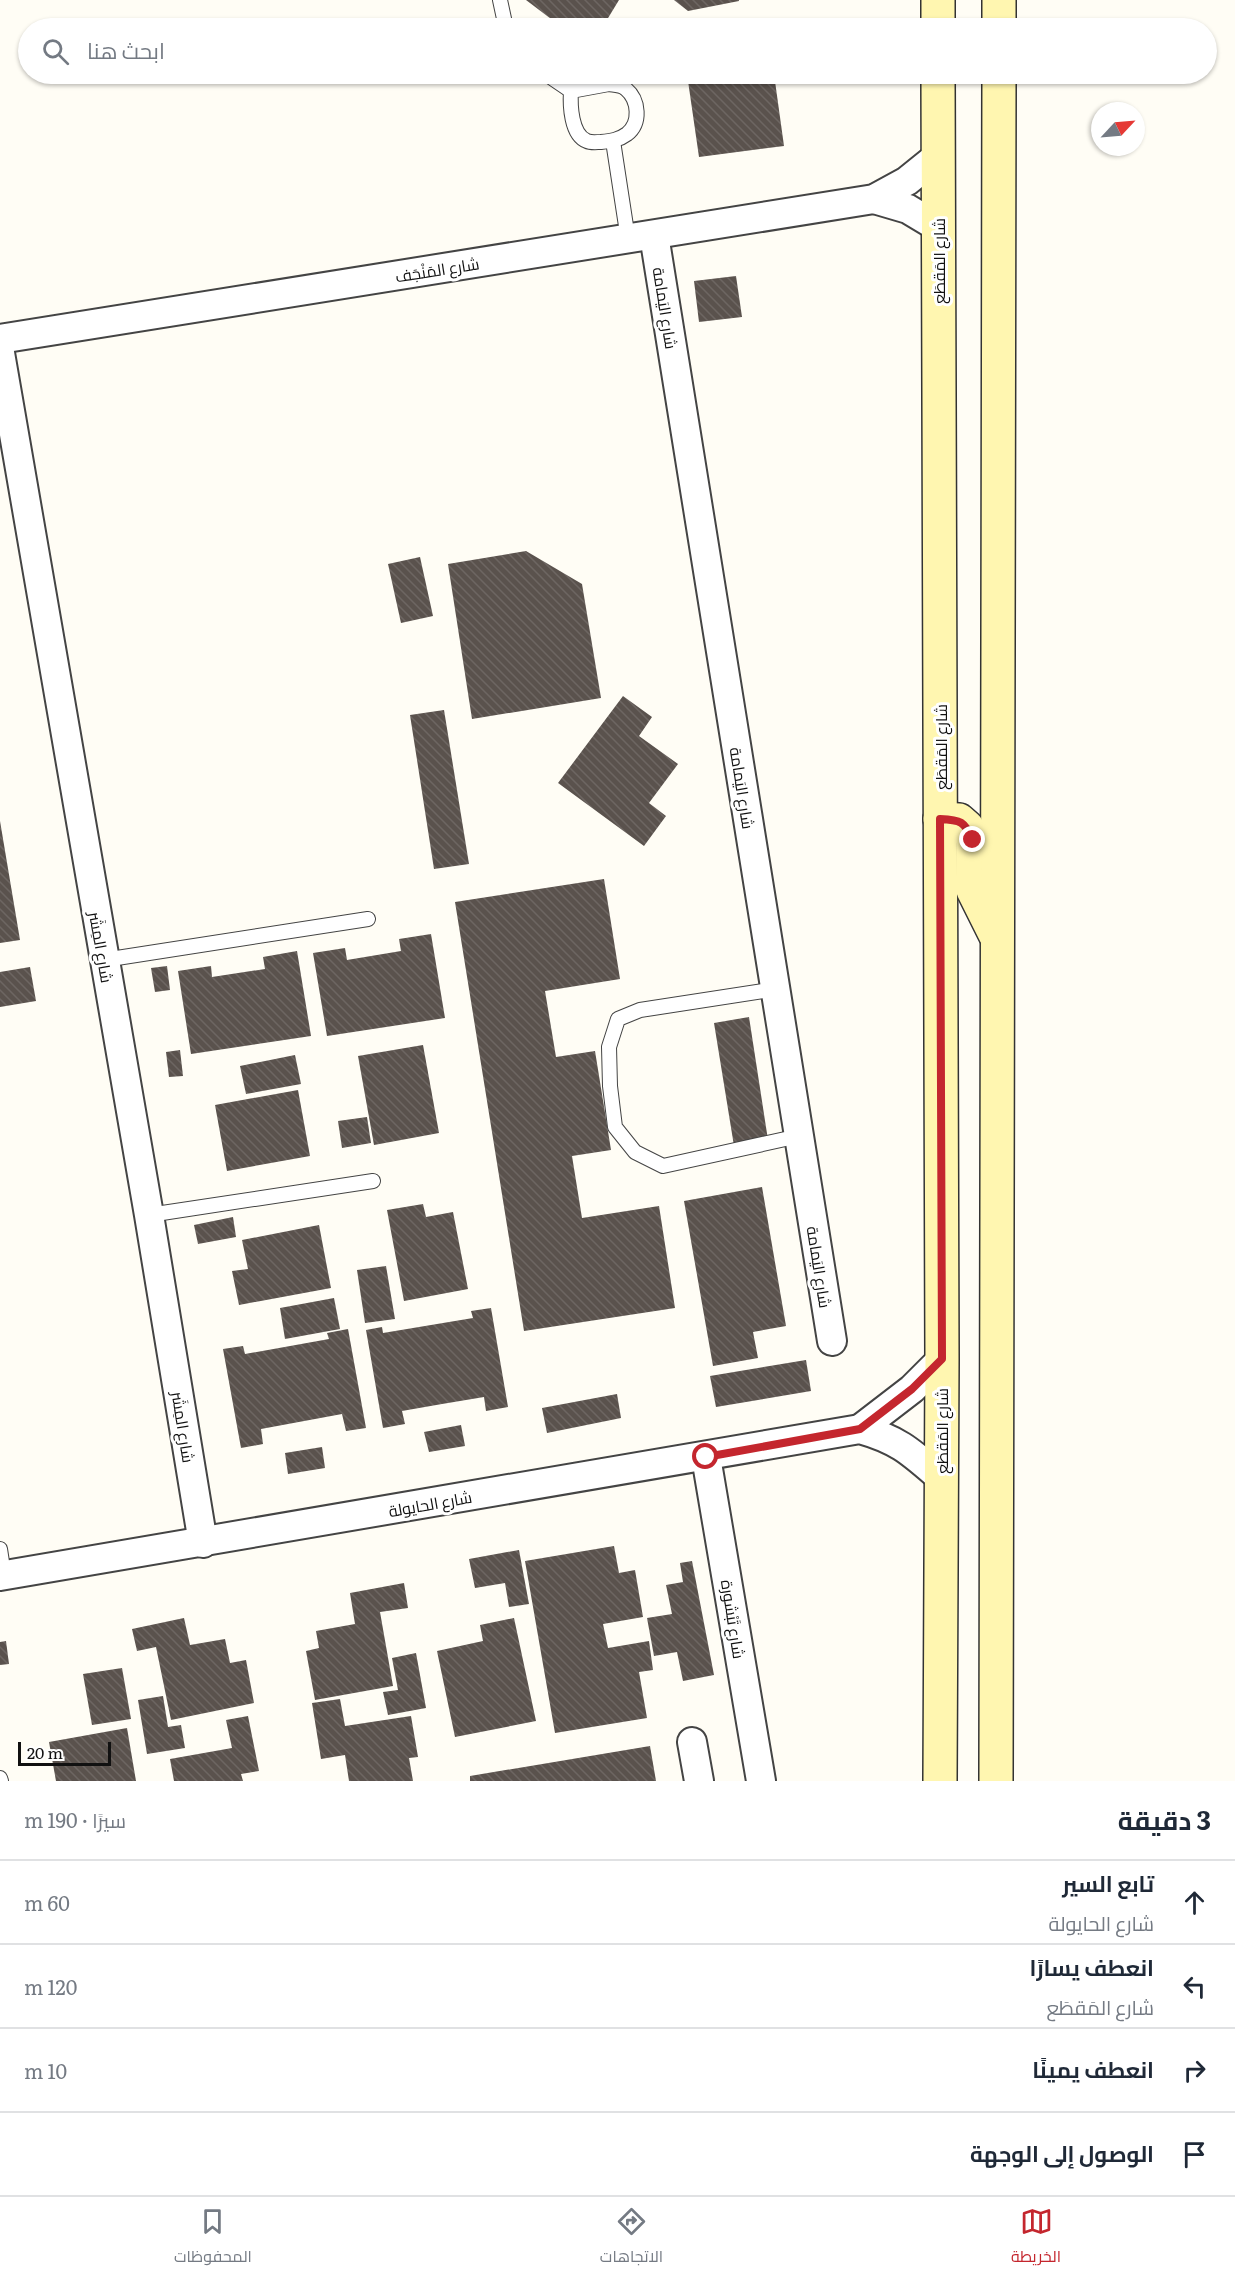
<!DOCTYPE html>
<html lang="ar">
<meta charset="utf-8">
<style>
body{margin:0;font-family:Literata,Cairo,serif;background:#f2f2f3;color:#1f2937;direction:rtl}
.compass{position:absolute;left:1091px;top:102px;width:54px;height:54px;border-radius:50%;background:#fff;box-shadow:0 2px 4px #0004;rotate:64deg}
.scale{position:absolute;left:18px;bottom:15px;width:93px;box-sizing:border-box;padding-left:6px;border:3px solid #111;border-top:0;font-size:16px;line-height:21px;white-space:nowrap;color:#111;-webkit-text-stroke:4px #fff;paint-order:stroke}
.stop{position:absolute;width:18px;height:18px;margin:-14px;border:4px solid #c4262e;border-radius:50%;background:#fff}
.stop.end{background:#c4262e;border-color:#fff;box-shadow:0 2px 6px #0008}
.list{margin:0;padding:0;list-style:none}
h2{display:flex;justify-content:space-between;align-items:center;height:78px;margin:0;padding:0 24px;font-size:26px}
h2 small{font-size:20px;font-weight:400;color:#747a83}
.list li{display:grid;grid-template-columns:39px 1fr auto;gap:18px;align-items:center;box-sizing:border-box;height:84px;padding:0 24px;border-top:2px solid #e0e1e3}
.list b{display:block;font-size:22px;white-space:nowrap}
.list p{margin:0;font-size:20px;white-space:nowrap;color:#747a83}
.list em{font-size:20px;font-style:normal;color:#747a83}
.icon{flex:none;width:33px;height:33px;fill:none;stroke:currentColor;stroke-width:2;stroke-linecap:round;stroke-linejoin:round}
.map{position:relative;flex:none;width:1235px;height:1781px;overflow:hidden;direction:ltr}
.search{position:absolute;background:#fff;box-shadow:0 2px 4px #0004;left:18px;right:18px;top:18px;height:66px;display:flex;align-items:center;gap:15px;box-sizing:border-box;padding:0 21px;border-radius:33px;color:#747a83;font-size:22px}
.sheet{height:414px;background:#fff}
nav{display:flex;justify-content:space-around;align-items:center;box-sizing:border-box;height:84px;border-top:2px solid #e0e1e3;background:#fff;font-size:16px;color:#747a83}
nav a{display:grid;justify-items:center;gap:3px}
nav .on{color:#c4262e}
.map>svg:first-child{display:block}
.building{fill:url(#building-back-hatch)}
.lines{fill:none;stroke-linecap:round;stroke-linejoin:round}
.lane-casing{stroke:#444;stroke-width:16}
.street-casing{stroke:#444;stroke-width:32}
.secondary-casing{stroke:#333;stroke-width:36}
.lane{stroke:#fff;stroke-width:14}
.street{stroke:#fff;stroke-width:28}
.secondary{stroke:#fff6b0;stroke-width:33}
.route{stroke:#c4262e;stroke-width:8}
.labels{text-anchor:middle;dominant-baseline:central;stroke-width:6;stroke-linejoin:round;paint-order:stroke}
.street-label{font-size:16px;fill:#111;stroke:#fff}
</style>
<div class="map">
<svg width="1235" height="1781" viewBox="0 0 1235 1781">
<defs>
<pattern id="building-back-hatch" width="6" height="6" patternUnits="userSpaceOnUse" patternTransform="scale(1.5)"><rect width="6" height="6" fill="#5a524d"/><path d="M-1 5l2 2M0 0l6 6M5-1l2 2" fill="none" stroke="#6d6662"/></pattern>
</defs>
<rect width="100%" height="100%" fill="#fffdf5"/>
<g class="building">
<polygon points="526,0 619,0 602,28 563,28"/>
<polygon points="674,0 739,0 739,1 688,11"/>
<polygon points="767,22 768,28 729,28 729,27"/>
<polygon points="687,74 774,74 784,146 699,157"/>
<polygon points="736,276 742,317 699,322 694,281"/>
<polygon points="526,551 582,584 601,698 472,719 448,564"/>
<polygon points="420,557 433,616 401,623 388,564"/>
<polygon points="623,696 652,717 639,736 678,764 649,803 666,816 644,846 558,783"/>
<polygon points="444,710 469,864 434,869 410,715"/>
<polygon points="0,821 20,940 0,943"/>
<polygon points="604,879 620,979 545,991 556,1057 595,1051 611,1150 572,1156 582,1218 659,1206 675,1308 524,1331 455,902"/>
<polygon points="431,934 445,1018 327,1036 313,953 345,948 347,960 401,951 399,939"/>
<polygon points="297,951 311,1036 191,1054 178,971 211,966 212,977 265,969 263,957"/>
<polygon points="167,966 170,990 155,992 151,968"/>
<polygon points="30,967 36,1001 0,1007 0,972"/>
<polygon points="749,1017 768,1140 734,1146 714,1023"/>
<polygon points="423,1045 439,1133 374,1145 358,1056"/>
<polygon points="180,1050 183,1076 169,1077 166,1052"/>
<polygon points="295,1055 301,1084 246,1094 240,1066"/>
<polygon points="298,1090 310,1156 227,1171 215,1105"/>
<polygon points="367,1117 371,1143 342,1148 338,1121"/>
<polygon points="762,1187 786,1326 753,1332 758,1358 713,1366 684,1201"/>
<polygon points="423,1204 426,1217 453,1212 468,1289 404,1301 387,1210"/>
<polygon points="233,1217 236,1237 198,1244 194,1225"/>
<polygon points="319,1225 331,1288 239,1305 232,1271 248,1269 242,1240"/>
<polygon points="386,1266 395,1319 365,1323 357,1270"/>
<polygon points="334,1298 340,1329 285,1339 280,1308"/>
<polygon points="491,1308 508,1407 486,1411 484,1397 442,1404 402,1411 405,1424 383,1428 366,1330 382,1327 383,1333 473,1318 471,1311"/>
<polygon points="348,1329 366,1428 346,1431 342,1414 261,1429 263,1444 241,1448 223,1349 243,1346 245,1354 329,1339 327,1333"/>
<polygon points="806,1360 811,1391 716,1407 710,1376"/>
<polygon points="617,1394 621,1418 547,1433 542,1408"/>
<polygon points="461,1425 465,1446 429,1452 424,1432"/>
<polygon points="322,1447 325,1468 288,1474 285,1453"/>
<polygon points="614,1546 619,1573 635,1570 643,1617 603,1624 608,1648 649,1641 653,1670 639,1672 647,1718 555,1733 525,1561"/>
<polygon points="519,1550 529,1604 509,1607 505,1583 475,1588 469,1559"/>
<polygon points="692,1561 714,1675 683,1681 677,1652 654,1656 647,1618 672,1614 666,1585 683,1582 680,1563"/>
<polygon points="404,1583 408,1608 380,1612 393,1686 315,1700 306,1651 319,1648 316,1631 355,1624 350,1593"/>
<polygon points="184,1618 190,1645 225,1639 230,1663 246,1660 254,1703 171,1720 156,1647 137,1651 132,1629"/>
<polygon points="514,1618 536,1721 455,1737 437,1651 483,1641 480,1625"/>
<polygon points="6,1641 9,1664 0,1665 0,1642"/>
<polygon points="416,1653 426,1708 388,1715 383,1692 398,1690 392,1658"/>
<polygon points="122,1668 131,1719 92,1725 83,1674"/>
<polygon points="163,1696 168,1727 181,1725 185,1748 147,1754 138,1700"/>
<polygon points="340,1699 345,1726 411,1716 418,1757 409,1758 413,1781 349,1781 345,1755 321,1759 312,1703"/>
<polygon points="248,1716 259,1771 241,1774 243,1781 174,1781 170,1759 232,1748 226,1720"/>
<polygon points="127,1728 136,1781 56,1781 49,1742"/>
<polygon points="650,1746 656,1781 470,1781 470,1776"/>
</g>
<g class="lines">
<defs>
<g id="lane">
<polyline points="500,0 506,28"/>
<polyline points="546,74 571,91"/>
<path d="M609,84C615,85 622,85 626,89C639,100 641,123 627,134C619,140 611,141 601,142C597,142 591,143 587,141C571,135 570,105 571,91Z"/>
<polyline points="613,141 628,239"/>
<polyline points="104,960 368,919"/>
<polyline points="776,989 640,1010 618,1019 609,1047 610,1086 615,1127 635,1152 663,1166 799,1136"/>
<polyline points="149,1215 373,1181"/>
<polyline points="0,1549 4,1575"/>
<polyline points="0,1778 1,1781"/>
</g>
<g id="street">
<polyline points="874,199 908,209 938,227"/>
<polyline points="654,235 832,1341"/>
<polyline points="0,339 874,199 907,181 938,156"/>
<polyline points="0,353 149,1215 203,1543"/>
<polyline points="860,1429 912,1389 942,1359"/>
<polyline points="706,1457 761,1781"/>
<path d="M0,1576L860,1429C899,1440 911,1452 941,1478"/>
<polyline points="692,1742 699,1781"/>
</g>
<g id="secondary">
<polyline points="938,0 938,28"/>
<polyline points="999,0 999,28"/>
<polyline points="938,74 942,1359 940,1781"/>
<polyline points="940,819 959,820 967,827 973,840 973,890 995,934"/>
<polyline points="996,1781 999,74"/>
</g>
</defs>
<use href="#lane" class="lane-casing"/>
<use href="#street" class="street-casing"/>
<use href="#secondary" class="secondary-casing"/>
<use href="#lane" class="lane"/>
<use href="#street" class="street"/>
<use href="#secondary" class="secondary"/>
</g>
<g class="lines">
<path class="route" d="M706,1457L860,1429L912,1389L942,1359L940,819C961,820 964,821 973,840"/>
</g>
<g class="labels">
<g class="street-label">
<text transform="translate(938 261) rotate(-90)">شارع المَقطَع</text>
<text transform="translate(437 269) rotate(-9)">شارع المَنْجَف</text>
<text transform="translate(666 308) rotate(81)">شارع اليَمامة</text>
<text transform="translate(940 747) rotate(-90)">شارع المَقطَع</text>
<text transform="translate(743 788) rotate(81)">شارع اليَمامة</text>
<text transform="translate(102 947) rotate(80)">شارع المِشَر</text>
<text transform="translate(820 1267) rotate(81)">شارع اليَمامة</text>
<text transform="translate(184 1427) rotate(81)">شارع المِشَر</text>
<text transform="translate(941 1431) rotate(-90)">شارع المَقطَع</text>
<text transform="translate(430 1503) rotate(-10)">شارع الحايولة</text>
<text transform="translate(734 1619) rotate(81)">شارع تَبْشورة</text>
</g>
</g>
</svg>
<svg class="compass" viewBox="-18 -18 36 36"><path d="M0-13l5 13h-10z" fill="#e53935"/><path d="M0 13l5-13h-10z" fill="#747a83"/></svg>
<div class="scale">20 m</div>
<div class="stop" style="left:706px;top:1457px"></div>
<div class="stop end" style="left:973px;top:840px"></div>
<div class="search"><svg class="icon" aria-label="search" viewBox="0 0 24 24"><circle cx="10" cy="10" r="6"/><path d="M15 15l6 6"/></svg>ابحث هنا</div>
</div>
<section class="sheet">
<h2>3 دقيقة<small>سيرًا · 190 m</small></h2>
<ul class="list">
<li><svg class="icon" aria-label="ahead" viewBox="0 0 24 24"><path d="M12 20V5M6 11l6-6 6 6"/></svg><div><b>تابع السير</b><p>شارع الحايولة</p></div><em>60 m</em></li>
<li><svg class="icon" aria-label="left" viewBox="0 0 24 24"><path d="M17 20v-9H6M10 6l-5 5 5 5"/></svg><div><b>انعطف يسارًا</b><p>شارع المَقطَع</p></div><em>120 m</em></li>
<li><svg class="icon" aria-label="right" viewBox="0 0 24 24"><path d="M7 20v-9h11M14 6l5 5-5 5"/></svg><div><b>انعطف يمينًا</b></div><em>10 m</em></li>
<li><svg class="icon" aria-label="arrive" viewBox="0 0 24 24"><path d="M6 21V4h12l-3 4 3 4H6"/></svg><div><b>الوصول إلى الوجهة</b></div></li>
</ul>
</section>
<nav>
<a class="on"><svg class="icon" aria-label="map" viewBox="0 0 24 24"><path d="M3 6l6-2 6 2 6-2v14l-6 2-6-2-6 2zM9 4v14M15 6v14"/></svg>الخريطة</a>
<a><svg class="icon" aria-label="directions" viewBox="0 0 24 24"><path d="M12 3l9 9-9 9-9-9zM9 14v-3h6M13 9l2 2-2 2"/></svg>الاتجاهات</a>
<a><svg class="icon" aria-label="saved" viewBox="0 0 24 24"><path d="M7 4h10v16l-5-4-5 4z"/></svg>المحفوظات</a>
</nav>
